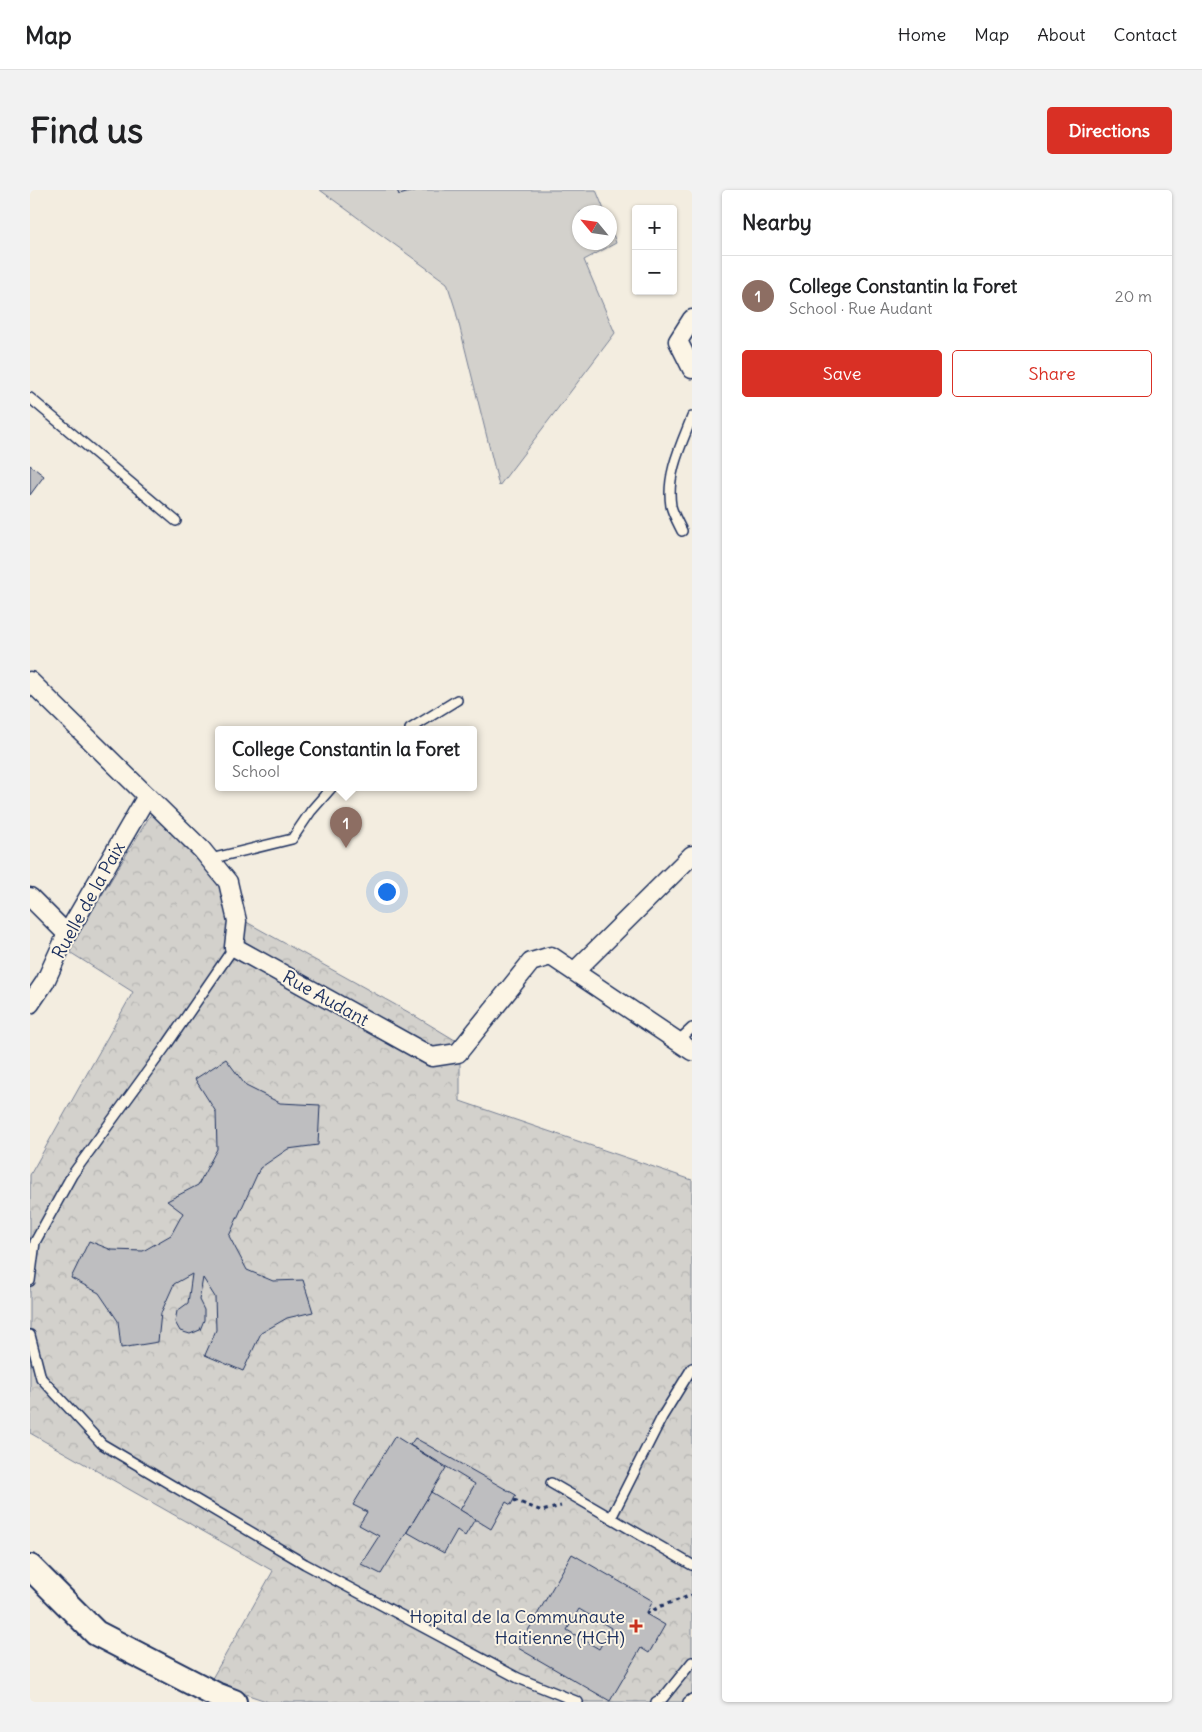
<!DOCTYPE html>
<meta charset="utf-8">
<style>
body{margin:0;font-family:Delius,sans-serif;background:#f2f2f2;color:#202124}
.controls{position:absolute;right:15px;top:15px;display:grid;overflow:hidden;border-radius:5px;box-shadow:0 1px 4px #0004}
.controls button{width:45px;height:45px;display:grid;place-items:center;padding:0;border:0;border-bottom:1px solid #e0e0e0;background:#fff;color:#202124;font:25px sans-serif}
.compass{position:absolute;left:542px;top:15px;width:45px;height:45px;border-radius:50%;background:#fff;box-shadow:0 1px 4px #0004;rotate:299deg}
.you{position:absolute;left:356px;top:701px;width:18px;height:18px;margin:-12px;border:4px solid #fff;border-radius:50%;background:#1a73e8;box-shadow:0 0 0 8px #1a73e833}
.badge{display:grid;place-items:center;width:32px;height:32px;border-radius:50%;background:#d93025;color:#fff;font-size:16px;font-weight:700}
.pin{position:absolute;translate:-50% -41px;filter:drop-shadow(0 1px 2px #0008)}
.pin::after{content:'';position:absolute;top:26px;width:18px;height:15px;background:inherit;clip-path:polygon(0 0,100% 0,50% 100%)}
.popup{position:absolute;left:185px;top:536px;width:262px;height:65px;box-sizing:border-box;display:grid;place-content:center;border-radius:5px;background:#fff;filter:drop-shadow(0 1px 4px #0005);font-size:16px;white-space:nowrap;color:#757577}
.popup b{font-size:19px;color:#202124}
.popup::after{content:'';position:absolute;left:50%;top:100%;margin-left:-10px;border:10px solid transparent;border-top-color:#fff}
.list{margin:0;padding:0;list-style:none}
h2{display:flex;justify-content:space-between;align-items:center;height:65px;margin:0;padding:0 20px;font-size:21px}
h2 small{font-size:16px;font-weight:400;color:#757577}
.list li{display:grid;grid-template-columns:32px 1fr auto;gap:15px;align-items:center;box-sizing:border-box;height:80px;padding:0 20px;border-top:1px solid #e0e0e0}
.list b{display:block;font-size:19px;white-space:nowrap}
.list p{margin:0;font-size:16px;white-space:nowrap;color:#757577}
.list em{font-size:16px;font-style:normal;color:#757577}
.actions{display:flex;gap:10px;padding:15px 20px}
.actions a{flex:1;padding:11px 0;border:1px solid #d93025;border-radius:5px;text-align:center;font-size:18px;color:#d93025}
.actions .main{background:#d93025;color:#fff}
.map{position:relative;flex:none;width:662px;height:1512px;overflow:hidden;border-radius:5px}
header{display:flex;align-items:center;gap:30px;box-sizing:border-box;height:70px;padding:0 25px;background:#fff;border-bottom:1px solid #e0e0e0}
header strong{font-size:24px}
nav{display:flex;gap:28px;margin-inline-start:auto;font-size:18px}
.intro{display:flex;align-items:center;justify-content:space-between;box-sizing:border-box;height:120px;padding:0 30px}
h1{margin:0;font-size:35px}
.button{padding:12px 22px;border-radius:5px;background:#d93025;color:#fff;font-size:18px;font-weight:700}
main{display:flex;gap:30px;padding:0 30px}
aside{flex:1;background:#fff;border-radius:5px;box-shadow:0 1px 4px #0004}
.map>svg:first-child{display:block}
.grass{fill:#d3d1cc;stroke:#778095}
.park{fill:url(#park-crowns);stroke:#778095}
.building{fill:#bebec0;stroke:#1b2f5e;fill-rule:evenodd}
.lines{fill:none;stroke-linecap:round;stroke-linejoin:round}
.lane-casing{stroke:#1b2f5e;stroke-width:12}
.street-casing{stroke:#1b2f5e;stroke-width:21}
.secondary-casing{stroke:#1b2f5e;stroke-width:28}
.path{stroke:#1b2f5e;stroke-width:3;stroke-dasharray:4 4;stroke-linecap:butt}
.lane{stroke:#fcf5e5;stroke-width:9}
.street{stroke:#fcf5e5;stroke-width:18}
.secondary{stroke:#fcf5e5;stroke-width:24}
.poi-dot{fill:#c8321e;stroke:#fcf5e5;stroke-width:2}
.labels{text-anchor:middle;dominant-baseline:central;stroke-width:4;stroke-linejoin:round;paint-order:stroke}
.street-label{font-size:18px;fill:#1b2f5e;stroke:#fcf5e5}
.poi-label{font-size:18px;fill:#1b2f5e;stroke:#fcf5e5;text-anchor:end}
</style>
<header>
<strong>Map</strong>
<nav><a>Home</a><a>Map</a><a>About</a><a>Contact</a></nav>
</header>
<div class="intro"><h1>Find us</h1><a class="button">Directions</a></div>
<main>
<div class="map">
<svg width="662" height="1512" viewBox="0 0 662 1512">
<defs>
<pattern id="park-crowns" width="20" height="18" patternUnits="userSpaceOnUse" patternTransform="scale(1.25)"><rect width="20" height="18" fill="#d3d1cc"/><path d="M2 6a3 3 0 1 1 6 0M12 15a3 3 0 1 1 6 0" fill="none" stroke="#b5b4b2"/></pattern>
</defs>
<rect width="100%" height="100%" fill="#f3ede0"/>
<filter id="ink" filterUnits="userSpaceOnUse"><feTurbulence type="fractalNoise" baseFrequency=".02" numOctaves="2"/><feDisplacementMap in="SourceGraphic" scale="10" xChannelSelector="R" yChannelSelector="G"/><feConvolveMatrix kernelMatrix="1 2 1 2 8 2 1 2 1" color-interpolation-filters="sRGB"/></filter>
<g filter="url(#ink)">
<polygon class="grass" points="290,0 566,0 575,22 550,22 550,52 580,52 580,35 586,53 554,70 585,143 469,296 425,118 417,93"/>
<polygon class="park" points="121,624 179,666 211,729 380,823 430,853 430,911 662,990 662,1512 239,1512 180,1492 243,1381 0,1243 0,985 103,802 38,761"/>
<g class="building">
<polygon points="367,0 388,0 369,5"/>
<polygon points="0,275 14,286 0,305"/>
<polygon points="196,869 216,896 250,913 290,915 288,955 258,959 230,978 199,1046 217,1080 243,1091 273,1090 283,1122 257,1128 231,1143 213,1181 175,1165 186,1140 185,1107 173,1088 169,1110 174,1120 174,1130 170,1140 160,1144 150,1141 145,1132 147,1121 158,1113 162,1084 144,1094 131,1123 128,1152 91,1158 88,1131 69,1103 41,1088 59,1051 82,1060 113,1061 141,1045 153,1023 137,1011 168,995 187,959 186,922 165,889"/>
<polygon points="365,1246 416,1278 351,1384 331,1374 349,1346 329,1335 337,1322 323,1315"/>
<polygon points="385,1248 486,1305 481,1315 476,1312 461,1339 430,1320 445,1294 380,1255"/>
<polygon points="401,1302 445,1329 435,1346 427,1340 414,1363 377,1342"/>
<path d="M542,1364L623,1411L616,1424L635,1435L619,1463L611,1458L580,1511L488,1458ZM549,1419L581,1438L569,1459L537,1440Z"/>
</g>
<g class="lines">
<defs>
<g id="lane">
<polyline points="0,208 146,331"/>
<path d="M652,341C648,333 643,324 641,316C636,285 651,255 662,227"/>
<polyline points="380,539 427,510"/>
<polyline points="180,669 262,649 281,621 302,597"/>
<polyline points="648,851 662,838"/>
<polyline points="0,1091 5,1052 42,985 136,856 204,757"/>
<polyline points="0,1145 11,1188 72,1254 275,1374 488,1488 548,1512"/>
<polyline points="521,1293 662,1375"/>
<polyline points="581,1328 632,1227 662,1178"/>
<polyline points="626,1512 633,1508 662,1472"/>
<polyline points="658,1512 662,1509"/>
</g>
<g id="street">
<polyline points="662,129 648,151 662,179"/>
<polyline points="0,491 172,660 198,692 207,731 204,757 402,867 428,863 501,772 521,766 662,861"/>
<polyline points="0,707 37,744"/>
<polyline points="545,781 662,665"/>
<polyline points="0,814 15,792 37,744 117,606"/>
</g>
<polyline id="secondary" points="0,1377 66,1443 186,1505 204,1512"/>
</defs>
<use href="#lane" class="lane-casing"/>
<use href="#street" class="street-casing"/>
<use href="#secondary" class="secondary-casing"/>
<g class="path">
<polyline points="484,1310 512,1321 531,1316"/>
<polyline points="616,1424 631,1416 662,1405"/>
</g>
<use href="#lane" class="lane"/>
<use href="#street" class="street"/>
<use href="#secondary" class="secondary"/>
</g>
</g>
<path class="poi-dot" d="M603.5 1428.5h5v5h5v5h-5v5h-5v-5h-5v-5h5z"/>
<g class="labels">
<g class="street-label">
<text transform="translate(58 710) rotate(-61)">Ruelle de la Paix</text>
<text transform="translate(296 808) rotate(29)">Rue Audant</text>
</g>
<g class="poi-label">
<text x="595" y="1426">Hopital de la Communaute<tspan x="595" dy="21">Haitienne (HCH)</tspan></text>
</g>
</g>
</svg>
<div class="controls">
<button>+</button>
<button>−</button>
</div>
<svg class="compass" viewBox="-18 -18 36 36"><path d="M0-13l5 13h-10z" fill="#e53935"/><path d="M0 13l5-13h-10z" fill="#757577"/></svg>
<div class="you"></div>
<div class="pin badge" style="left:316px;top:658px;background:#8d6e63">1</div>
<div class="popup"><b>College Constantin la Foret</b>School</div>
</div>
<aside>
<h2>Nearby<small></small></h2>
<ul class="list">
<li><span class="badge" style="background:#8d6e63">1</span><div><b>College Constantin la Foret</b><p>School · Rue Audant</p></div><em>20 m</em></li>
</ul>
<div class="actions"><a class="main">Save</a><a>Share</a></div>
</aside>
</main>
